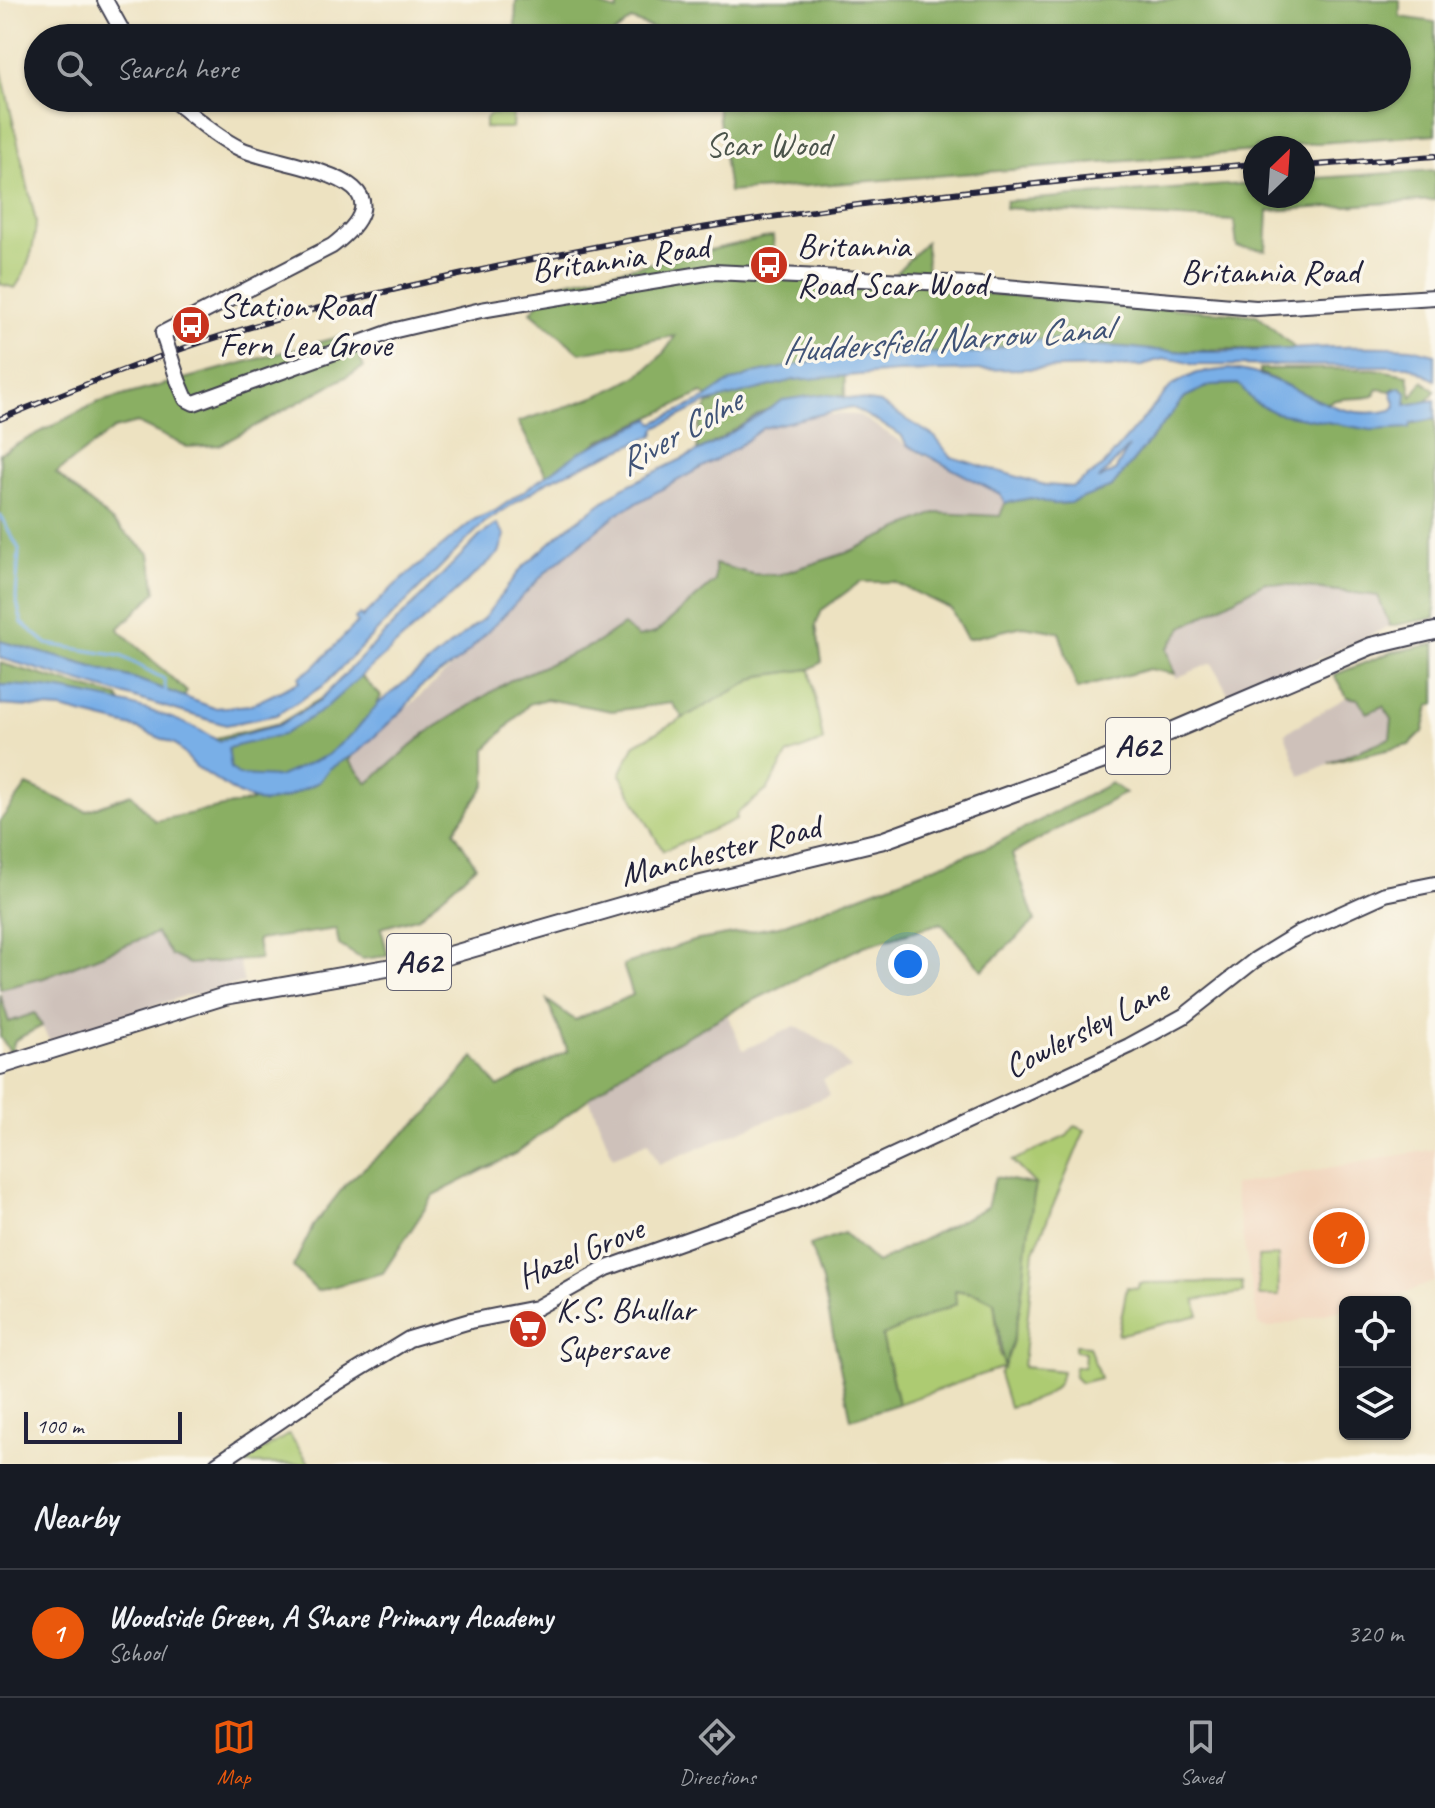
<!DOCTYPE html>
<style>
body{margin:0;font-family:Caveat,sans-serif;background:#20242c;color:#f1f3f6}
.controls{position:absolute;right:24px;bottom:24px;display:grid;overflow:hidden;border-radius:12px;box-shadow:0 2px 6px #0004}
.controls button{width:72px;height:72px;display:grid;place-items:center;padding:0;border:0;border-bottom:2px solid #363941;background:#171b24;color:#f1f3f6;font:40px sans-serif}
.compass{position:absolute;left:1243px;top:136px;width:72px;height:72px;border-radius:50%;background:#171b24;box-shadow:0 2px 6px #0004;rotate:25deg}
.scale{position:absolute;left:24px;bottom:20px;width:158px;box-sizing:border-box;padding-left:8px;border:4px solid #22223b;border-top:0;font-size:22px;line-height:28px;white-space:nowrap;color:#22223b;-webkit-text-stroke:6px #fbf7ec;paint-order:stroke}
.you{position:absolute;left:908px;top:964px;width:28px;height:28px;margin:-20px;border:6px solid #fff;border-radius:50%;background:#1a73e8;box-shadow:0 0 0 12px #1a73e833}
.badge{display:grid;place-items:center;width:52px;height:52px;border-radius:50%;background:#ea580c;color:#fff;font-size:26px;font-weight:700}
.pin{position:absolute;translate:-50% -50%;border:4px solid #fff;box-shadow:0 2px 8px #0006}
.list{margin:0;padding:0;list-style:none}
h2{display:flex;justify-content:space-between;align-items:center;height:104px;margin:0;padding:0 32px;font-size:34px}
h2 small{font-size:26px;font-weight:400;color:#9ea1a6}
.list li{display:grid;grid-template-columns:52px 1fr auto;gap:24px;align-items:center;box-sizing:border-box;height:128px;padding:0 32px;border-top:2px solid #363941}
.list b{display:block;font-size:30px;white-space:nowrap}
.list p{margin:0;font-size:26px;white-space:nowrap;color:#9ea1a6}
.list em{font-size:26px;font-style:normal;color:#9ea1a6}
.icon{flex:none;width:44px;height:44px;fill:none;stroke:currentColor;stroke-width:2;stroke-linecap:round;stroke-linejoin:round}
.map{position:relative;flex:none;width:1435px;height:1464px;overflow:hidden}
.search{position:absolute;background:#171b24;box-shadow:0 2px 6px #0004;left:24px;right:24px;top:24px;height:88px;display:flex;align-items:center;gap:20px;box-sizing:border-box;padding:0 28px;border-radius:44px;color:#9ea1a6;font-size:30px}
.sheet{height:232px;background:#171b24}
nav{display:flex;justify-content:space-around;align-items:center;box-sizing:border-box;height:112px;border-top:2px solid #363941;background:#171b24;font-size:22px;color:#9ea1a6}
nav a{display:grid;justify-items:center;gap:4px}
nav .on{color:#ea580c}
.map>svg:first-child{display:block}
.built{fill:#f1d5bd}
.industrial{fill:#cec1ba}
.green{fill:#adcb72;stroke:#687656;stroke-width:2}
.forest{fill:#8aaf64;stroke:#566850;stroke-width:2}
.water{fill:#79afe7;stroke:#4e6891;stroke-width:2;fill-rule:evenodd}
.lines{fill:none;stroke-linecap:round;stroke-linejoin:round}
.stream{stroke:#79afe7;stroke-width:3}
.minor-casing{stroke:#403f4f;stroke-width:18}
.major-casing{stroke:#403f4f;stroke-width:20}
.minor{stroke:#fff;stroke-width:14}
.major{stroke:#fff;stroke-width:16}
.rail-casing{stroke:#22223b;stroke-width:6}
.rail{stroke:#fbf7ec;stroke-width:3;stroke-dasharray:9;stroke-linecap:butt}
.minor-bridge-casing{stroke:#403f4f;stroke-width:18;stroke-linecap:butt}
.minor-bridge{stroke:#fff;stroke-width:14}
.labels{text-anchor:middle;dominant-baseline:central;stroke-width:7;stroke-linejoin:round;paint-order:stroke}
.shield{fill:#fbf7ec;stroke:#636270;stroke-width:2}
.shield-label{font-size:32px;font-weight:bold;fill:#22223b}
.park-label{font-size:34px;fill:#4c554c;stroke:#fbf7ec}
.poi-label{font-size:34px;fill:#22223b;stroke:#fbf7ec;text-anchor:start}
.street-label{font-size:34px;fill:#22223b;stroke:#fbf7ec}
.water-label{font-size:36px;font-style:italic;fill:#405377;stroke:#fbf7ec}
</style>
<div class="map">
<svg width="1435" height="1464" viewBox="0 0 1435 1464">
<rect width="100%" height="100%" fill="#fbf7ec"/>
<filter id="ink" filterUnits="userSpaceOnUse"><feTurbulence type="fractalNoise" baseFrequency=".0125" numOctaves="2"/><feDisplacementMap in="SourceGraphic" scale="16" xChannelSelector="R" yChannelSelector="G"/><feConvolveMatrix kernelMatrix="1 2 1 2 8 2 1 2 1" color-interpolation-filters="sRGB"/></filter>
<filter id="wash" filterUnits="userSpaceOnUse"><feTurbulence type="fractalNoise" baseFrequency=".006" numOctaves="4" result="noise"/><feDisplacementMap in="SourceGraphic" scale="32" xChannelSelector="R" yChannelSelector="G"/><feGaussianBlur stdDeviation="1.8" result="paint"/><feColorMatrix in="noise" values="0 0 0 0 0 0 0 0 0 0 0 0 0 0 0 0 0 1.4 0 .05"/><feComposite in="paint" operator="in"/></filter>
<g filter="url(#wash)">
<rect width="100%" height="100%" fill="#ede2c1"/>
<polygon class="built" points="1435,1149 1435,1281 1392,1298 1345,1302 1345,1309 1268,1328 1259,1325 1233,1185"/>
<g class="industrial">
<polygon points="818,414 859,415 922,455 1000,494 1005,503 1001,516 935,513 846,553 778,575 753,574 715,564 715,580 655,633 638,637 623,625 595,644 509,681 426,733 368,784 348,761 461,659 571,549 618,513 732,451 763,428"/>
<polygon points="1265,582 1378,596 1390,626 1231,699 1212,663 1176,678 1167,649 1183,627"/>
<polygon points="1347,697 1383,706 1392,719 1390,738 1300,776 1285,733"/>
<polygon points="156,933 171,955 189,964 239,961 244,983 182,997 49,1040 35,1013 9,1022 0,989 44,978"/>
<polygon points="727,1014 743,1050 795,1026 833,1047 851,1069 823,1079 830,1095 659,1164 648,1142 613,1157 589,1098 629,1068"/>
</g>
<g class="green">
<path d="M0,64L36,222C35,246 29,268 15,288L0,284Z"/>
<polygon points="510,110 513,110 512,128 485,128 485,120 490,114 508,114"/>
<polygon points="810,669 823,741 788,754 767,790 736,814 737,819 663,851 620,774 635,744 760,676"/>
<path d="M1075,1126L1085,1130L1034,1251L1023,1367L1062,1371C1058,1399 1033,1399 1009,1407L999,1374L1003,1367L898,1404L882,1336L956,1304L954,1290L978,1294L994,1302L1000,1357L1022,1281L1026,1231L1036,1185L1012,1161L1067,1136Z"/>
<polygon points="1278,1256 1279,1296 1259,1296 1258,1257"/>
<polygon points="1242,1282 1243,1293 1195,1300 1199,1315 1118,1335 1127,1287 1138,1288 1139,1283"/>
<polygon points="1075,1345 1089,1346 1100,1378 1081,1383 1075,1377 1074,1367 1084,1367 1085,1352 1075,1351"/>
<polygon points="289,1434 310,1464 241,1464"/>
</g>
<g class="forest">
<polygon points="516,0 583,0 617,11 620,0 1400,0 1400,17 1435,22 1435,134 1255,148 1255,151 729,192 716,98 1397,98 1397,38 678,38 631,20 612,35 601,38 492,38 515,29"/>
<polygon points="1435,170 1435,200 1268,211 1266,250 1237,247 1234,221 1005,208 1006,201 1255,183 1255,196 1303,196 1303,179"/>
<path d="M773,236L776,278L884,285L926,242L928,289L1257,315L1297,350L1226,349L1159,353L1134,348L1080,346L1053,340L1021,341L980,353H866L844,357L845,396C770,390 757,422 697,452L699,427L708,404L714,403L702,393L599,441L547,476L518,422C572,403 646,390 675,336L580,353L531,312L553,285Z"/>
<polygon points="349,334 364,367 220,445 187,447 137,423 114,429 56,473 150,554 156,592 118,629 187,692 182,699 136,679 0,641 0,453 96,403"/>
<path d="M1260,369H1375L1408,375L1412,397L1423,381L1435,391L1427,402L1411,407L1394,388L1391,391L1378,389L1374,396C1359,400 1338,396 1326,404L1260,373Z"/>
<path d="M1239,384C1246,389 1248,397 1255,402C1265,412 1345,425 1361,428C1384,431 1413,423 1435,419V618L1390,626L1378,596L1265,582L1183,627L1167,649L1175,674L1149,669L1077,689L1059,632L1023,626L967,639L951,609L894,582H860L822,610L816,625L822,662L810,669L760,676L683,718L672,703L612,711L546,699L529,704L486,749V784L454,831L476,866L419,917L381,928L388,956L362,959L339,945L336,929L257,940L260,959L189,964L171,955L156,933L44,978L0,989V821L27,785L86,811L131,794L155,821L252,801L212,739L280,723L360,675L381,696L349,761L368,783L426,733L509,681L595,644L623,625L638,637L655,633L715,581V564L753,574L778,575L846,553L935,513L1000,516L1005,503L1031,498L1053,504L1069,503L1112,487L1185,397L1211,385Z"/>
<polygon points="1435,644 1435,704 1429,706 1423,732 1409,745 1329,763 1390,738 1392,719 1383,706 1367,713 1358,699 1347,697 1334,675 1392,652"/>
<polygon points="0,663 118,697 122,704 56,690 0,685"/>
<polygon points="1111,783 1125,793 1012,854 1035,921 982,970 941,923 864,946 740,1007 629,1068 515,1154 434,1195 383,1273 317,1291 293,1267 313,1226 347,1183 429,1112 474,1057 498,1087 568,1051 547,1000 575,1020 633,995 623,965 693,941 779,926 995,844"/>
<polygon points="0,994 9,1022 35,1013 42,1026 15,1040 11,1053 0,1037"/>
<path d="M995,1177L1036,1185C1022,1246 1028,1309 1004,1367L994,1302L978,1294L955,1290L956,1304L882,1336L898,1404L851,1419L822,1282L810,1245L844,1233L877,1263L987,1207Z"/>
</g>
<g class="water">
<path d="M1054,340C1081,347 1106,345 1133,348C1224,359 1319,342 1411,348L1435,354V380L1409,366L1194,365C1174,358 1162,356 1143,366L897,372L794,380L706,403L656,428L654,435L550,480L484,523L323,686L276,715L226,725L0,658V641L136,679L214,708L251,705L299,682V677L315,666L357,623L355,618L360,614L362,618L395,585L475,519L495,511L580,452L650,419L654,423L705,399L726,384L753,374L825,359L856,354L980,353L1021,341Z"/>
<path d="M1228,369C1287,371 1330,426 1392,410L1396,406L1391,391L1400,387L1407,394L1406,405L1435,400V419L1412,423L1409,428L1371,430L1276,413L1254,402L1239,384L1211,385L1185,397L1112,487L1070,503L1053,504L1031,498L1005,503L1000,494L907,445L901,435L851,407L763,428L732,451L618,513L548,570L461,659L418,689L405,708L358,752L329,769L319,782L285,798L263,803L238,794L195,766L175,744L133,727L61,709L0,705V685C58,685 171,708 218,741L279,725L318,702L481,535L497,524L505,535L499,553L323,710L282,735L228,748L231,768L239,775L278,777L326,756L353,733L379,703L484,618L521,569L563,531L622,488L715,443L783,400L823,394L880,403L935,437L951,457L1045,485L1073,487L1102,467L1172,385L1197,373ZM1129,447L1115,471L1098,480Z"/>
</g>
<g class="lines">
<polyline class="stream" points="0,515 19,549 16,598 22,623 47,644 121,656 164,679 166,693"/>
</g>
</g>
<g filter="url(#ink)">
<g class="lines">
<defs>
<g id="minor">
<polyline points="105,0 126,38"/>
<path d="M165,340L163,333L332,246C424,175 282,168 241,149C216,137 192,115 170,98"/>
<polyline points="178,380 186,399 194,403 396,330 481,310 713,272 969,284 1256,308 1435,297"/>
<polyline points="217,1464 327,1389 409,1339 470,1321 536,1308 607,1268 795,1201 1129,1046 1184,1016 1255,960 1299,933 1385,894 1435,884"/>
</g>
<polyline id="major" points="0,1066 225,996 433,960 672,891 884,840 1104,760 1371,646 1435,631"/>
</defs>
<use href="#minor" class="minor-casing"/>
<use href="#major" class="major-casing"/>
<use href="#minor" class="minor"/>
<use href="#major" class="major"/>
<defs>
<g id="rail">
<polyline points="1303,166 1435,156"/>
<path d="M0,419C68,391 136,364 205,341C291,313 380,292 468,273C727,215 991,185 1255,164"/>
</g>
</defs>
<use href="#rail" class="rail-casing"/>
<use href="#rail" class="rail"/>
<defs>
<polyline id="minor-bridge" points="165,340 178,380"/>
</defs>
<use href="#minor-bridge" class="minor-bridge-casing"/>
<use href="#minor-bridge" class="minor-bridge"/>
</g>
</g>
<defs>
<symbol id="bus-disc" viewBox="-11 -11 22 22"><circle r="9.5" fill="#c8321e" stroke="#fbf7ec"/><path d="M-5-6H5V4H4V6H2V4H-2V6H-4V4H-5ZM-3.5-4V0h7V-4ZM-3.5 1.2v1.5H-2V1.2ZM2 1.2v1.5H3.5V1.2Z" fill="#fff"/></symbol>
<symbol id="supermarket-disc" viewBox="-11 -11 22 22"><circle r="9.5" fill="#c8321e" stroke="#fbf7ec"/><path d="M-6-5.5h2.5l.6 2H6L4.5 2H-2.5L-4.4-4H-6ZM-1.5 3.2a1.3 1.3 0 1 0 .1 0ZM3 3.2a1.3 1.3 0 1 0 .1 0Z" fill="#fff"/></symbol>
</defs>
<g fill-rule="evenodd">
<use href="#bus-disc" x="747" y="243" width="44" height="44"/>
<use href="#bus-disc" x="169" y="303" width="44" height="44"/>
<use href="#supermarket-disc" x="506" y="1307" width="44" height="44"/>
</g>
<g class="labels">
<g class="shield">
<rect x="1106" y="718" width="64" height="56" rx="6"/>
<rect x="387" y="934" width="64" height="56" rx="6"/>
</g>
<g class="shield-label">
<text x="1138" y="746">A62</text>
<text x="419" y="962">A62</text>
</g>
<g class="park-label">
<text x="768" y="144">Scar Wood</text>
</g>
<g class="poi-label">
<text x="797" y="245">Britannia<tspan x="797" dy="39">Road Scar Wood</tspan></text>
<text x="219" y="305">Station Road<tspan x="219" dy="39">Fern Lea Grove</tspan></text>
<text x="556" y="1309">K.S. Bhullar<tspan x="556" dy="39">Supersave</tspan></text>
</g>
<g class="street-label">
<text transform="translate(620 258) rotate(-8)">Britannia Road</text>
<text x="1270" y="271">Britannia Road</text>
<text transform="translate(720 850) rotate(-14)">Manchester Road</text>
<text transform="translate(1086 1028) rotate(-27)">Cowlersley Lane</text>
<text transform="translate(580 1252) rotate(-23)">Hazel Grove</text>
</g>
<g class="water-label">
<text transform="translate(946 339) rotate(-4)">Huddersfield Narrow Canal</text>
<text transform="translate(679 432) rotate(-30)">River Colne</text>
</g>
</g>
</svg>
<div class="controls">
<button><svg class="icon" aria-label="locate" viewBox="0 0 24 24"><circle cx="12" cy="12" r="6"/><path d="M12 2v4M12 18v4M2 12h4M18 12h4"/></svg></button>
<button><svg class="icon" aria-label="layers" viewBox="0 0 24 24"><path d="M12 4l9 5-9 5-9-5zM3 14l9 5 9-5"/></svg></button>
</div>
<svg class="compass" viewBox="-18 -18 36 36"><path d="M0-13l5 13h-10z" fill="#e53935"/><path d="M0 13l5-13h-10z" fill="#9ea1a6"/></svg>
<div class="scale">100 m</div>
<div class="you"></div>
<div class="pin badge" style="left:1339px;top:1238px">1</div>
<div class="search"><svg class="icon" aria-label="search" viewBox="0 0 24 24"><circle cx="10" cy="10" r="6"/><path d="M15 15l6 6"/></svg>Search here</div>
</div>
<section class="sheet">
<h2>Nearby<small></small></h2>
<ul class="list">
<li><span class="badge">1</span><div><b>Woodside Green, A Share Primary Academy</b><p>School</p></div><em>320 m</em></li>
</ul>
</section>
<nav>
<a class="on"><svg class="icon" aria-label="map" viewBox="0 0 24 24"><path d="M3 6l6-2 6 2 6-2v14l-6 2-6-2-6 2zM9 4v14M15 6v14"/></svg>Map</a>
<a><svg class="icon" aria-label="directions" viewBox="0 0 24 24"><path d="M12 3l9 9-9 9-9-9zM9 14v-3h6M13 9l2 2-2 2"/></svg>Directions</a>
<a><svg class="icon" aria-label="saved" viewBox="0 0 24 24"><path d="M7 4h10v16l-5-4-5 4z"/></svg>Saved</a>
</nav>
